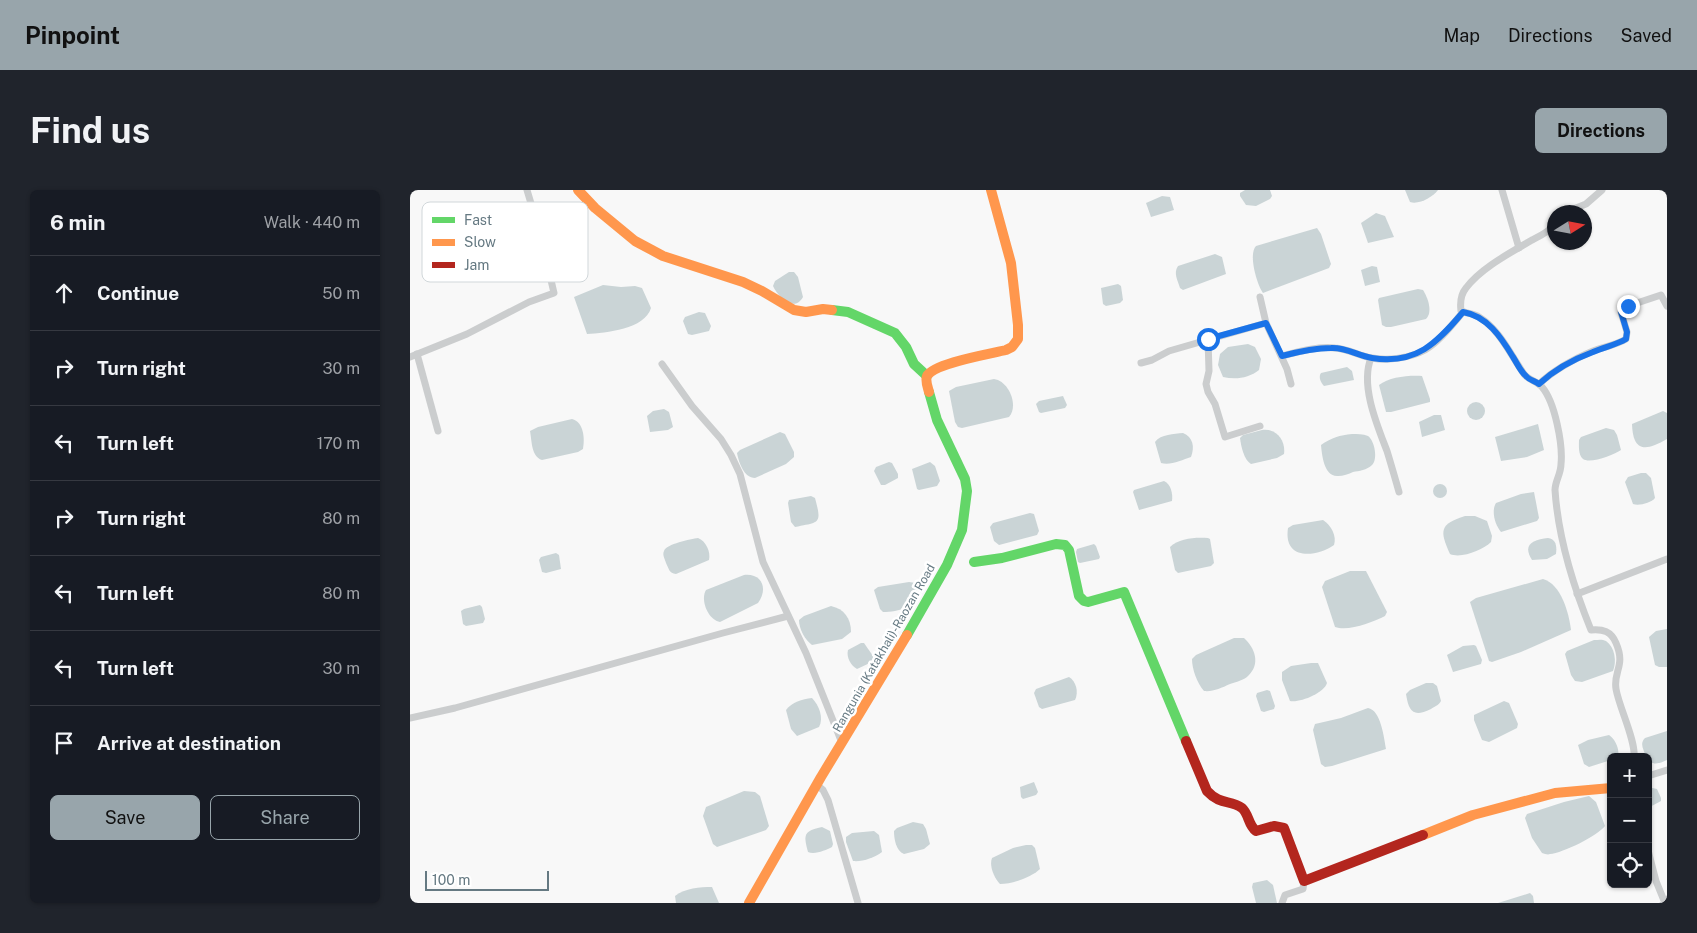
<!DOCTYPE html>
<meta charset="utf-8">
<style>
body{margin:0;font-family:"Public Sans",sans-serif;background:#20242c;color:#f1f3f6}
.controls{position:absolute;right:15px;bottom:15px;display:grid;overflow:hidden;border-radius:8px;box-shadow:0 1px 4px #0004}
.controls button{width:45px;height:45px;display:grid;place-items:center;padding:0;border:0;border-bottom:1px solid #363941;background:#171b24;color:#f1f3f6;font:25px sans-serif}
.compass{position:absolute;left:1137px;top:15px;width:45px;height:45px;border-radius:50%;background:#171b24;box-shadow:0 1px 4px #0004;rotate:79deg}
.scale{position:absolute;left:15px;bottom:12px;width:124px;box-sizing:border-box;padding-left:5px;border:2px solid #657982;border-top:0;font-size:14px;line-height:18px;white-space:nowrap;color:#657982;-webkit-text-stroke:4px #fff;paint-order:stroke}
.stop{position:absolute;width:15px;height:15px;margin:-11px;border:4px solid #1a73e8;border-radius:50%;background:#fff}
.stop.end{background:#1a73e8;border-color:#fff;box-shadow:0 1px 5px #0008}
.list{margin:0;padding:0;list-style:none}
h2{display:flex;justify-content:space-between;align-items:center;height:65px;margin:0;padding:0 20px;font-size:21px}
h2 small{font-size:16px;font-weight:400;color:#9ea1a6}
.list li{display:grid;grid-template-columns:32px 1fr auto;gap:15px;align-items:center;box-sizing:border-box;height:75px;padding:0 20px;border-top:1px solid #363941}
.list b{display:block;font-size:19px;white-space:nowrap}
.list em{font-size:16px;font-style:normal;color:#9ea1a6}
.actions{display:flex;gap:10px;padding:15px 20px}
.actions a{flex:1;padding:11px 0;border:1px solid #98a5ab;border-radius:8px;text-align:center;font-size:18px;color:#98a5ab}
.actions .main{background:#98a5ab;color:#111}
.icon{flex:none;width:28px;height:28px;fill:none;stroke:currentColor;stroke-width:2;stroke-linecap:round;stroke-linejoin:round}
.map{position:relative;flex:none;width:1257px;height:713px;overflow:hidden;border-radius:8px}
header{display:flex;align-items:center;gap:30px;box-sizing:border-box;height:70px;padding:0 25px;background:#98a5ab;color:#111}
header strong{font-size:24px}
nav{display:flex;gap:28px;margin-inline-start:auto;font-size:18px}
.intro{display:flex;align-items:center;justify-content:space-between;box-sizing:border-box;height:120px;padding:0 30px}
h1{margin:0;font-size:35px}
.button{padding:12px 22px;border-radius:8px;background:#98a5ab;color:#111;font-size:18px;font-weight:700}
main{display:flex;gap:30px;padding:0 30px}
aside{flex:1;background:#171b24;border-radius:8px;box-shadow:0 1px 4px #0004}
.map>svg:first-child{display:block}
.water{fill:#cad4d6}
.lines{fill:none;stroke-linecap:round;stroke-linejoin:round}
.street{stroke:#cbcdce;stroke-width:7}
.fast{stroke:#63d668;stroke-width:10}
.slow{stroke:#ff974d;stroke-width:10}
.jam{stroke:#b3261e;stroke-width:10}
.route{stroke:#1a73e8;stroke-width:6}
.labels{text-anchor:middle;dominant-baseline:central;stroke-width:5;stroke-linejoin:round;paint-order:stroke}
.street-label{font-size:12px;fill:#657982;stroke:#fff}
.key{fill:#fff;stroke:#d1d7da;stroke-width:1}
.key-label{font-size:14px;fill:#657982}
</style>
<header>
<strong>Pinpoint</strong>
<nav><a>Map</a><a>Directions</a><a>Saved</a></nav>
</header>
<div class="intro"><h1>Find us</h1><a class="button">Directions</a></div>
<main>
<aside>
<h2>6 min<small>Walk · 440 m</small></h2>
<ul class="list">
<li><svg class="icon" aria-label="ahead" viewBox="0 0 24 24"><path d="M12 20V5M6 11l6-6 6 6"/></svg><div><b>Continue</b></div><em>50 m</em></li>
<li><svg class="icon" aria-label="right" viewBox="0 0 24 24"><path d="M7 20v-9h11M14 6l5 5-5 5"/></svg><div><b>Turn right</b></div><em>30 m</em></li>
<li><svg class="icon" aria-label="left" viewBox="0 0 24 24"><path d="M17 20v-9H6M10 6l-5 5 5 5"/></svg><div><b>Turn left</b></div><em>170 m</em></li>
<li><svg class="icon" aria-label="right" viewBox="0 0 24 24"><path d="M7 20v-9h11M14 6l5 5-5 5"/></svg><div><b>Turn right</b></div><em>80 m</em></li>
<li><svg class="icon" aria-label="left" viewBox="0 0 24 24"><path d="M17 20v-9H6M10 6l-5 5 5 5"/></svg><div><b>Turn left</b></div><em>80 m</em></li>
<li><svg class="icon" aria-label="left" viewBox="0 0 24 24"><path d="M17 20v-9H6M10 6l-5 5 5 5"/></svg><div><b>Turn left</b></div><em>30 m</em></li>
<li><svg class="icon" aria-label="arrive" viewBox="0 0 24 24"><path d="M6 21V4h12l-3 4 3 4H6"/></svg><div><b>Arrive at destination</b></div></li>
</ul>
<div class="actions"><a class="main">Save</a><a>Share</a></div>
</aside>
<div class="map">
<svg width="1257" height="713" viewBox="0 0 1257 713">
<rect width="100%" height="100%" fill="#f8f8f8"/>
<g class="water">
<polygon points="835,0 860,0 862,6 860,9 846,16 836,15 830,6 830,3"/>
<path d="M995,0H1028C1023,7 1009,15 1000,12Z"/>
<polygon points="752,6 760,7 764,20 741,27 736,13"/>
<polygon points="966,23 975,26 984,47 958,53 951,33"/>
<path d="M907,38L911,44L921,74L919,78L853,103C847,95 838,64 846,56Z"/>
<path d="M805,64L812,67L816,84L773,100L770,98C768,91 763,83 768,76Z"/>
<polygon points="962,76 967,77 970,92 955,96 951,80"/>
<path d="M379,82H384L388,87L393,107C384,123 368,107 363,96L365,91Z"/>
<polygon points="708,94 711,96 713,110 710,113 696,116 693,114 691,98"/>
<path d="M193,95L211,97L225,96L232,98L241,118C235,139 196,143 177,144L164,107Z"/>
<path d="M1008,99L1013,100C1018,108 1023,122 1016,129L981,137H976L972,135L968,110L969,108Z"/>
<polygon points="289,122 295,123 301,136 299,141 282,145 278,144 273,131 275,127"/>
<path d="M838,154L845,157L851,169L849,180C839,188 826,190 813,187L808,175L810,164L818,157Z"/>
<path d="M937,177L942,181L944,190L914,196C911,193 908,187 911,183Z"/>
<path d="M1012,186L1020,209V212L981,222H976L969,195C979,187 999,185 1012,186Z"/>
<path d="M584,189C599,191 609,216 599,227L552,238L548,237L545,232L539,201L546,197Z"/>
<polygon points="653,206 657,215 655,218 631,223 629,222 626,214 629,211"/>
<circle cx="1066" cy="221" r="9"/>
<polygon points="254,219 259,222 263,237 258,240 240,242 237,226 243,221"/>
<path d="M1253,221L1257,223V249C1236,261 1223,263 1222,234Z"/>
<polygon points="1024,225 1031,225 1035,240 1012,247 1009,232"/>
<path d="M162,229C174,232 175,249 173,259L168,262L132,270C121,266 122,251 120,241L128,237Z"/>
<polygon points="1128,234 1134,260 1117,267 1091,271 1085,247"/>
<path d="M1196,238L1204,240L1207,245L1211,260C1204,265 1180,274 1173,269C1168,265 1169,255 1169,250L1171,247Z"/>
<path d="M852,240C866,238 876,250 874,264L867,268L841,274C834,270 831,256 830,248L833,245Z"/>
<path d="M370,242L375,244L384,262V267L376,274L345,288C334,288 329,273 327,263L330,260Z"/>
<path d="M773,243C783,247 785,257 781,267C772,270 760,276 751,273L745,252C751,244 764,244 773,243Z"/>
<path d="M942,244C947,244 953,244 958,246C965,251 968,270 962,275C957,280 949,281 943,282C939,284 933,286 928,286C914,287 912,265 911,255C921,248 930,245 942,244Z"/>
<polygon points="479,272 482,273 488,284 488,288 475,295 471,295 464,281 466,277"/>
<polygon points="520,272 525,276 530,291 527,296 509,300 507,299 502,279"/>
<path d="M1231,283H1236L1241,288L1245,308C1241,313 1229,316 1223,314L1215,292L1218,287Z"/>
<path d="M754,291C761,294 763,304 762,311L729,320L723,302L724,300Z"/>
<circle cx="1030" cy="301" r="7"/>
<path d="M1124,302L1129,328L1127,331L1091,342C1085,335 1081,321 1086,313L1111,304Z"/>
<path d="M401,306L405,308C412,334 410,332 385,337L381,332L378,313L379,310Z"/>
<polygon points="620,323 624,324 629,341 627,345 589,355 584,351 580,337 583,333"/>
<path d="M1055,326H1065L1077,331L1082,346L1081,352C1073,360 1051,369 1040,364C1029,340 1030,334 1055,326Z"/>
<path d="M913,330C921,335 927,346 924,355C905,368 873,370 878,338L883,335Z"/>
<path d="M288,348C296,351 301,362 299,370L266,384C259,383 259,379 256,373C255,369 252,365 254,361C256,354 281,349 288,348Z"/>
<path d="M798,348L800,349L804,373L801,376L768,383L765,380L760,357C769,348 786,347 798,348Z"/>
<path d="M1138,348C1146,349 1147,356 1146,364L1137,369L1122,370C1112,354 1123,350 1138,348Z"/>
<polygon points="684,354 686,356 690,367 689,369 670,373 668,372 666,362 667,359"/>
<polygon points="146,363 149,365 151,379 136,383 132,382 129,370 131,367"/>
<path d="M940,381H956L977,422L975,426C963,432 938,442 925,437L912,397L915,391Z"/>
<path d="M334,385C353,383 358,400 348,413L310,432C298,430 290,410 296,400Z"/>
<path d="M1133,389C1151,394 1159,423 1161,440L1111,462L1082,472L1079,471L1060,412L1066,408Z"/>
<path d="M499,392L506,393L512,400C508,417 488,422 473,422L470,419L464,400L468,397Z"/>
<polygon points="70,415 72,417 75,429 73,433 56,436 53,434 51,421 54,419"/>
<path d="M421,416C434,419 441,428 441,442L432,449L402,455C395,450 389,439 389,430L394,426Z"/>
<polygon points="1257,439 1257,477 1249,477 1245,475 1239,447 1246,441"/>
<path d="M824,448H834C845,458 851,474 838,486C834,490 826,492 820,494C811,498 803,502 794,501C787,493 782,479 782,469L786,465Z"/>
<path d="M1184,450C1188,450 1192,449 1196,451C1205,457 1207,472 1203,481L1172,492L1165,491L1161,485L1155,464L1157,461Z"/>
<path d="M451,453H454L463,466V470L462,472L447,479C441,476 436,467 438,460Z"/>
<polygon points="1064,455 1066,456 1072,470 1071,474 1043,482 1037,465 1053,456"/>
<path d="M901,473H908L917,493C914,503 890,513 880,511L872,490V482L881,476Z"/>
<path d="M659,487C666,491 669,502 665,510L632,519L629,517L624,503L626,499Z"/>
<path d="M1016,493H1023L1027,496L1031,511C1028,516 1025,516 1021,519C1004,527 999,523 996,504L1000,500Z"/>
<polygon points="857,500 860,501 865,516 864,519 854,522 851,521 846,506 847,503"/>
<path d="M402,508C409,515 414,528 409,537L387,546L381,539L376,520C382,512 392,509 402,508Z"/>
<polygon points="1094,511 1099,513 1108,534 1107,538 1079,552 1072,550 1064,530 1064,525"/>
<path d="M958,518C971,520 974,548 976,559L922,576L915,577L911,574L903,540L905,534L931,528Z"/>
<path d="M1257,541V570C1250,573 1244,576 1238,570V567H1236C1234,560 1229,554 1235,548Z"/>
<path d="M1199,545C1205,549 1210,559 1208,567H1201V570L1179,577L1174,574L1168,555L1178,550Z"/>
<polygon points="624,592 628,602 626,605 613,609 611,607 610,597"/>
<polygon points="1238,597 1247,599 1251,608 1251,611 1238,618"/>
<polygon points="334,601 345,602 350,606 359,636 356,640 307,657 303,654 293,626 296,617"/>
<path d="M1179,606L1186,612L1195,636C1187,646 1153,663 1140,664C1138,665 1135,664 1132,663L1122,648L1115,628L1117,624L1154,612Z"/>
<path d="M503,632L513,634L516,639L520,654L514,659L494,664C486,661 484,649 484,641L487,638Z"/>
<path d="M412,637L420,641L423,654L422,657C416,660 405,665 398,662C393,644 394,641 412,637Z"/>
<path d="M464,641L469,645L472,662C464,668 452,672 443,671L436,652V647L442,643Z"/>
<path d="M616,655H622L625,658L630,679C622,687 602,694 590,694C584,688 579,676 582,668L603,658Z"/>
<polygon points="857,690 863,695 867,713 846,713 842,697 843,693"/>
<path d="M302,697L309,713H266L265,706C275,698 290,697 302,697Z"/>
<polygon points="1120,703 1123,706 1124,713 1088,713"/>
</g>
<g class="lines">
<g class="street">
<polyline points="1092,0 1109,58"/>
<polyline points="1156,22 1176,14 1192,0"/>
<path d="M1144,35C1139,42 1130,46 1122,50C1100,63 1071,78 1056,98C1051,104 1050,113 1051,121C1057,124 1063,123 1069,127C1090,140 1100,164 1114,184C1118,190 1127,191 1132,197C1145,212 1153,255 1151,274C1151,284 1145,291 1145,300C1148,346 1164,398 1181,440C1193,439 1201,441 1206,453C1216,476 1203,481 1206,499C1209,517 1226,551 1224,567"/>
<polyline points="850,107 856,133 877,179 881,194"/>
<polyline points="798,149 799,181 796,194 798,202 805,214 815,247 850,236"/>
<polyline points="7,164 28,241"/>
<path d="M872,166C887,162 908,156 925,158C939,159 949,166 962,168C978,171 1000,168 1015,160C1029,152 1042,135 1053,122"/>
<polyline points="0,167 57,144 119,112 144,103 131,47 117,0"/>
<path d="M961,168C950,195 967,235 977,261C981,274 985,288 989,302"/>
<polyline points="731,173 742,170 759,161 856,133"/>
<polyline points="252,174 282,216 311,249 321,265 330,284 353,372 396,463 432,553"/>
<path d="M1129,194C1144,180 1164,169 1183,161C1194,157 1206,155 1216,149L1217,142L1211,122L1215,117L1251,105L1257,116"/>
<polyline points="1167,404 1257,369"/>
<polyline points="0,528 45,518 313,443 378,426"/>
<polyline points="1238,586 1257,580"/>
<polyline points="407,595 413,600 418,610 448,713"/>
<polyline points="1238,660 1246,691 1255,713"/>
<polyline points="872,713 875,705 893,699 894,691"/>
</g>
<g class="fast">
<polyline points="422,120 438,122 485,143 496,157 504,174 517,186"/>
<polyline points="564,372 592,368 646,354 655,355 659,360 669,406 674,411 678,412 714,402 776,551"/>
<polyline points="497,445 537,375 552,340 557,301 555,289 527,230 519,202"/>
</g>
<g class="slow">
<polyline points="168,0 185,18 225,51 253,66 333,92 352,101 384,120 396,122 413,119 422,120"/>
<path d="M519,202C518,198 515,191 517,186C524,173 580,164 596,160L602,157L608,149V135L601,73L581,0"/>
<polyline points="1013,645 1063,625 1145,603 1201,598"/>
<polyline points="339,713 411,587 497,445"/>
</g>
<path class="jam" d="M776,551L797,601C811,616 820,609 832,618C839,624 838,635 846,641L864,636L874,638L894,691L1013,645"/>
</g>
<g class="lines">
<path class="route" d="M798,149L856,133L872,166C887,162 905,158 921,158C936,157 948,166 962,168C1006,175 1027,153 1053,122C1077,126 1091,147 1103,167C1107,173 1110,181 1116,186C1119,190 1125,191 1129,194C1144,180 1164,169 1183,162C1194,157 1206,155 1216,149L1217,142L1211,122L1212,120L1218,116"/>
</g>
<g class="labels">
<g class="street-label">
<text transform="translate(474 458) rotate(-60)">Rangunia (Katakhali)-Raozan Road</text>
</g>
</g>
<rect x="12" y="12" width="166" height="80" rx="8" class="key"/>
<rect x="22" y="27" width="23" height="6" fill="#63d668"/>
<rect x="22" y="49" width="23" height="7" fill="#ff974d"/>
<rect x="22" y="72" width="23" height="6" fill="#b3261e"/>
<g class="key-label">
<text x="54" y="35">Fast</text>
<text x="54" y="57">Slow</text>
<text x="54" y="80">Jam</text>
</g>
</svg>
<div class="controls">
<button>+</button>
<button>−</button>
<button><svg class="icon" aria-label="locate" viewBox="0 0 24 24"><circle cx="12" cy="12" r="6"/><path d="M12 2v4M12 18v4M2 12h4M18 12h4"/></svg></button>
</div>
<svg class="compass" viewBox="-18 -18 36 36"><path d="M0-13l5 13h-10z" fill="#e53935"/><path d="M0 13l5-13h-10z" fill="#9ea1a6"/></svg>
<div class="scale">100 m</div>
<div class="stop" style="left:798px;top:149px"></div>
<div class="stop end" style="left:1218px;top:116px"></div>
</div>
</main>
